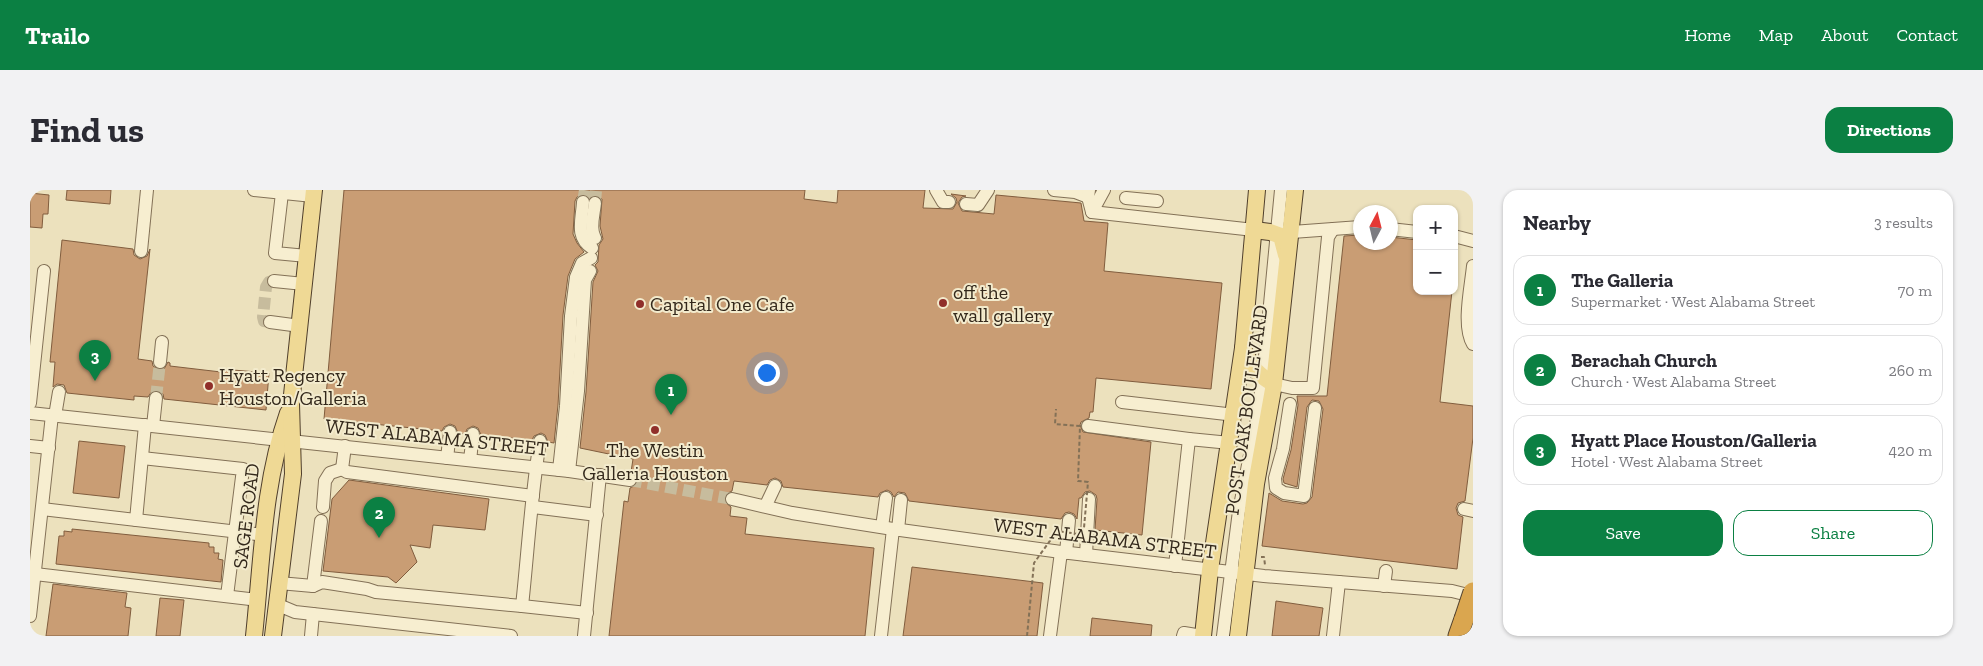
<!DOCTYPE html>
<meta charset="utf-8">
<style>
body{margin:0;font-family:"Zilla Slab",serif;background:#f2f2f3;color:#2b2b33}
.controls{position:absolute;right:15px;top:15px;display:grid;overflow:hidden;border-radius:10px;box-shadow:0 1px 4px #0004}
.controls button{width:45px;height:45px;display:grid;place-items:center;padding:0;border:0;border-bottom:1px solid #e1e1e2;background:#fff;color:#2b2b33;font:25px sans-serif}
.compass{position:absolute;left:1323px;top:15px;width:45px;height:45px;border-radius:50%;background:#fff;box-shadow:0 1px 4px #0004;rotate:7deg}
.you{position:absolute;left:736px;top:182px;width:18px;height:18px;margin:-12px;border:4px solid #fff;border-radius:50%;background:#1a73e8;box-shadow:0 0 0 8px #1a73e833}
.badge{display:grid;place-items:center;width:32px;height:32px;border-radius:50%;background:#0b8043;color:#fff;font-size:16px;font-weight:700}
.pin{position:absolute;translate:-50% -41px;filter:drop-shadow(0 1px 2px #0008)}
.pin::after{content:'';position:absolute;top:26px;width:18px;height:15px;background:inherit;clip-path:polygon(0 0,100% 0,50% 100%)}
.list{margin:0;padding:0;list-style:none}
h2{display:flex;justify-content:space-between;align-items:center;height:65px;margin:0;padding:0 20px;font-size:21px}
h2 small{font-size:16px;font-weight:400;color:#7c7c81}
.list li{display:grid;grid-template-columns:32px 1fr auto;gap:15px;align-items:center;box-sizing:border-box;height:70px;margin:0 10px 10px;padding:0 10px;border:1px solid #e1e1e2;border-radius:15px}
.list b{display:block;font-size:19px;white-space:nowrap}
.list p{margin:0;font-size:16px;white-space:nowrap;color:#7c7c81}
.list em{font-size:16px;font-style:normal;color:#7c7c81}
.actions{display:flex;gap:10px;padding:15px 20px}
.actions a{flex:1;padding:11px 0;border:1px solid #0b8043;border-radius:15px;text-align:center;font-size:18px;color:#0b8043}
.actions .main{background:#0b8043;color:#fff}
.map{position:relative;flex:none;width:1443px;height:446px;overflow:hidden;border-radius:15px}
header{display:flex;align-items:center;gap:30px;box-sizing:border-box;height:70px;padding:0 25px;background:#0b8043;color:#fff}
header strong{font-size:24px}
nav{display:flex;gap:28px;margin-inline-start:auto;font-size:18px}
.intro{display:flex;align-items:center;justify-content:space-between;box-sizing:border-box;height:120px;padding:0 30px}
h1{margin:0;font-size:35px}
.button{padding:12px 22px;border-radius:15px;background:#0b8043;color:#fff;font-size:18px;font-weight:700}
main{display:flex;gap:30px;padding:0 30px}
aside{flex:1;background:#fff;border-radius:15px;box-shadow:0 1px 4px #0004}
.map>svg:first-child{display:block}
.building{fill:#c99d74;stroke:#815d3e}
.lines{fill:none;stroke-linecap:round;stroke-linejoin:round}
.minor-tunnel{stroke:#c7bc9d;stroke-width:12;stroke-dasharray:12 6;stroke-linecap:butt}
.minor-casing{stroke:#837157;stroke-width:14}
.major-casing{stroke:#503f2c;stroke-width:18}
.highway-casing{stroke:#503f2c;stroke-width:21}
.path{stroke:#837157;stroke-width:2;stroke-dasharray:4 2.5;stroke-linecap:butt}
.minor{stroke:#f7eed0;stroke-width:12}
.major{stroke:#efd995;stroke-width:16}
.highway{stroke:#daa64f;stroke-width:19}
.highway-bridge-casing{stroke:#503f2c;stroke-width:21;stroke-linecap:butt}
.path-bridge{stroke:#837157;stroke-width:2;stroke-dasharray:4 2.5;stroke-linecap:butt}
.highway-bridge{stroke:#daa64f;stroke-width:19}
.poi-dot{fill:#902f2a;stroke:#f3ebcd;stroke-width:2}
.labels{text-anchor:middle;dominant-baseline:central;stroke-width:4;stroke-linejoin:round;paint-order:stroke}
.poi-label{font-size:20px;fill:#33281b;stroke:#f3ebcd;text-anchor:start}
.street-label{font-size:20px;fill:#33281b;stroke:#f3ebcd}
</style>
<header>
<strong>Trailo</strong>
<nav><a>Home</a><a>Map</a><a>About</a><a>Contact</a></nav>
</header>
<div class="intro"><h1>Find us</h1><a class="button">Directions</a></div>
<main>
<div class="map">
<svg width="1443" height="446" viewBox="0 0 1443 446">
<rect width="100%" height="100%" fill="#ece1bd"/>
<g class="building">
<polygon points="37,0 81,0 80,14 36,10"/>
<polygon points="314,0 775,0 774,9 807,13 808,0 895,0 893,18 923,19 927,12 926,8 921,4 936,6 932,7 928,13 932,21 964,24 966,5 1051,13 1054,31 1078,33 1074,81 1192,93 1181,199 1066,188 1063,222 1060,222 1059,228 1051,232 1050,235 1053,242 1121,252 1112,345 1065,340 1067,309 1066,305 1060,301 1055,302 1051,308 1049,308 1047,329 1044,324 1039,322 1035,323 1031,329 879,311 875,303 868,302 864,307 861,302 857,300 850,303 848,307 753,297 751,291 745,288 740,290 737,295 704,291 702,301 696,304 694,311 701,317 700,326 717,328 715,344 844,358 835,446 579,446 594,311 598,312 600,298 606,295 608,291 605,284 601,282 603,269 550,258 556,202 563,92 568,81 565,75 568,72 569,55 573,49 570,36 572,9 566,5 559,7 553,4 547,7 545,11 543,44 547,53 554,62 545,69 538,86 533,125 528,215 524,253 518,252 515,245 511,243 504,246 502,250 451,245 448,238 443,236 437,239 435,244 428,243 425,236 420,234 414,237 412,241 294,229"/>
<polygon points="0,3 19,5 18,24 13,24 12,38 0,37"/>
<polygon points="1330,45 1330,52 1360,52 1360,47 1387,50 1387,101 1422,101 1410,212 1443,216 1443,248 1435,311 1428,313 1426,318 1428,325 1433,327 1427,379 1232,356 1239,303 1252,311 1273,314 1277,313 1282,307 1293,219 1289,211 1282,210 1277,217 1267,297 1254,293 1253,289 1261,260 1268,215 1267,206 1297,206 1314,46"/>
<polygon points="32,50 103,59 104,65 110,69 117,66 120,59 108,169 122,171 123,176 129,180 134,179 138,172 140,173 140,176 191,182 191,179 239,183 236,220 134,209 133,204 127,200 122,201 118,207 104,206 104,210 37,203 34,195 27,194 23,197 25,172 20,172"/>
<polygon points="49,251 95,256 89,308 43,303"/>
<polygon points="319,290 459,309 455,340 403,335 400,358 380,355 387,372 366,393 358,387 293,381 302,309"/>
<polygon points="42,339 179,353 179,357 184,357 184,363 189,363 188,369 193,370 191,392 26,374 29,346 34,346 34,341 42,342"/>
<polygon points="882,377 1013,393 1007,446 873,446"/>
<polygon points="23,394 97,403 95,417 101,418 98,446 16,446"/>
<polygon points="130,408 154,410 150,446 126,446"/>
<polygon points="1246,411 1293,418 1289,446 1242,446"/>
<polygon points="1062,428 1122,435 1121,446 1060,446"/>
</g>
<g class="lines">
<g class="minor-tunnel">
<polyline points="553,12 555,0"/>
<polyline points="565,13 566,0"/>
<polyline points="240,132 234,131 233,127 236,97 239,92 244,91"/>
<polyline points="126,208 130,172"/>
<polyline points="600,290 702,309"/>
</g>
<defs>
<g id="minor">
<polyline points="224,0 283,6"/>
<polyline points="906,0 913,12 919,12"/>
<polyline points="1024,0 1045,2 1058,7"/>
<polyline points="1059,0 1058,7 1062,22 1224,40"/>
<polyline points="252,3 245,63 277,66"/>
<polyline points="1096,8 1127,11"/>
<path d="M553,12C552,30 545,47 562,58"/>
<path d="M565,13C564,24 559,39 565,48"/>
<polyline points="936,14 948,15 958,0"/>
<polyline points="1062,22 1074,0"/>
<polyline points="1360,39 1387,42"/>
<polyline points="1262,42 1330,37"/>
<polyline points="1424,46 1443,51"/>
<polyline points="111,61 117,0"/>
<path d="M1443,76C1441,97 1432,136 1443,154"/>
<polyline points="244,91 274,94"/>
<polyline points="240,132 270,136"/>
<polyline points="130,172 132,152"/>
<polyline points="1244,194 1262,198 1283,198 1298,47 1303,39"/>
<polyline points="1092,212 1205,225"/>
<polyline points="0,213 14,81"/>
<polyline points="1260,214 1253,259 1245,288 1246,298 1254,303 1274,306 1285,218"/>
<polyline points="0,223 539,281 600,290"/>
<polyline points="25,226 29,202"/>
<polyline points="123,236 126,208"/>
<polyline points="1058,236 1159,249"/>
<path d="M510,251C501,306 498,361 492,416L557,423"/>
<polyline points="0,256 19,258"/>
<polyline points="315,256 312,279 317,282 503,306"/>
<polyline points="112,268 213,279 197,406"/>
<polyline points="417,268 420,242"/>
<polyline points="440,270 443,244"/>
<polyline points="529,280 536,216 541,126 546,87 552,73 561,68"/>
<polyline points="539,281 548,201 555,90 560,81"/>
<polyline points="702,309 762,323 863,339 1031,362 1234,386 1422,401 1434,404 1443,411"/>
<polyline points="736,315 745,296"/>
<polyline points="293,317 295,291 300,283 312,279"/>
<polyline points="503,317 567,325"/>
<polyline points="12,319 234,345"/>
<polyline points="1434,319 1443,321"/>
<polyline points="106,330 115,235"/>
<polyline points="852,337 856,308"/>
<polyline points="868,340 871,310"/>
<polyline points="1036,363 1039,330"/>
<polyline points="1056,365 1059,309"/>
<polyline points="1145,376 1159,249 1200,253"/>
<polyline points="5,384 228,410"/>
<polyline points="249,393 283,396 292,392 337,399 346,402 492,416"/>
<polyline points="283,396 291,331"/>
<polyline points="1354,396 1356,381"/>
<polyline points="246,414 265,422 481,446"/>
<polyline points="0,426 22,225"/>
<polyline points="281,446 283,424"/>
<polyline points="554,446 570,285"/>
<polyline points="851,446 863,339"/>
<polyline points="1020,446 1031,362"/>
<polyline points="1153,446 1154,443 1172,446"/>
<polyline points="1193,446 1209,321 1227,229 1233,187 1251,0"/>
<polyline points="1303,446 1309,392"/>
</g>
<g id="major">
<polyline points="1224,40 1240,42 1251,46 1256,65"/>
<path d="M1213,158C1222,178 1225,183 1244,194"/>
<path d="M224,446C232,371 233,294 258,223"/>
<polyline points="243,446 263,284 261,214 284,0"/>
<polyline points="1173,446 1180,380 1213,158 1227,0"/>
<polyline points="1208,446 1226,294 1244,194 1265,0"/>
</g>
<polyline id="highway" points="1428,446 1434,429"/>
</defs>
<use href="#minor" class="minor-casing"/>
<use href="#major" class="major-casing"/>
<use href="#highway" class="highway-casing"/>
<polyline class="path" points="1231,367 1234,367 1235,375"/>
<use href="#minor" class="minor"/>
<use href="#major" class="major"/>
<use href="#highway" class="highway"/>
<defs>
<polyline id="highway-bridge" points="1434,429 1443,402"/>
</defs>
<use href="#highway-bridge" class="highway-bridge-casing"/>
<polyline class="path-bridge" points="997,446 1004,373 1027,341 1048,344 1054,338 1058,292 1048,291 1050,236 1025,234 1026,219"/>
<use href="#highway-bridge" class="highway-bridge"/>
</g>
<g class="poi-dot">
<circle cx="913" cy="113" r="5"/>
<circle cx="610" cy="114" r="5"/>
<circle cx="179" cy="196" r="5"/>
<circle cx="625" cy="240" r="5"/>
</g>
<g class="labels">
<g class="poi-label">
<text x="923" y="102">off the<tspan x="923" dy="23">wall gallery</tspan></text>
<text x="620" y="114">Capital One Cafe</text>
<text x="189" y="185">Hyatt Regency<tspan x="189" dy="23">Houston/Galleria</tspan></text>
<text x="625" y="260" text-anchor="middle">The Westin<tspan x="625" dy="23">Galleria Houston</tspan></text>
</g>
<g class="street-label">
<text transform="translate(1216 220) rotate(-82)">POST OAK BOULEVARD</text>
<text transform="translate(407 247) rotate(6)">WEST ALABAMA STREET</text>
<text transform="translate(216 326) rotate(-83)">SAGE ROAD</text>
<text transform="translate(1075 348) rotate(7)">WEST ALABAMA STREET</text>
</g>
</g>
</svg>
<div class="controls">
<button>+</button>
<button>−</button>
</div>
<svg class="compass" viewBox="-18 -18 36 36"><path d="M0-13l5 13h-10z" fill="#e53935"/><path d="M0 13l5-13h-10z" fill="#7c7c81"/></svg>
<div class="you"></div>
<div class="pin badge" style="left:641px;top:225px">1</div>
<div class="pin badge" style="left:349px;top:348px">2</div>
<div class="pin badge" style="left:65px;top:191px">3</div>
</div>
<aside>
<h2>Nearby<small>3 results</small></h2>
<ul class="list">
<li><span class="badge">1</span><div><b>The Galleria</b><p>Supermarket · West Alabama Street</p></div><em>70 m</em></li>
<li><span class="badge">2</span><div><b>Berachah Church</b><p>Church · West Alabama Street</p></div><em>260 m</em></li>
<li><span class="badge">3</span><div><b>Hyatt Place Houston/Galleria</b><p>Hotel · West Alabama Street</p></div><em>420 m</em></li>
</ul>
<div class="actions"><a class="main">Save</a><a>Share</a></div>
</aside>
</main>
